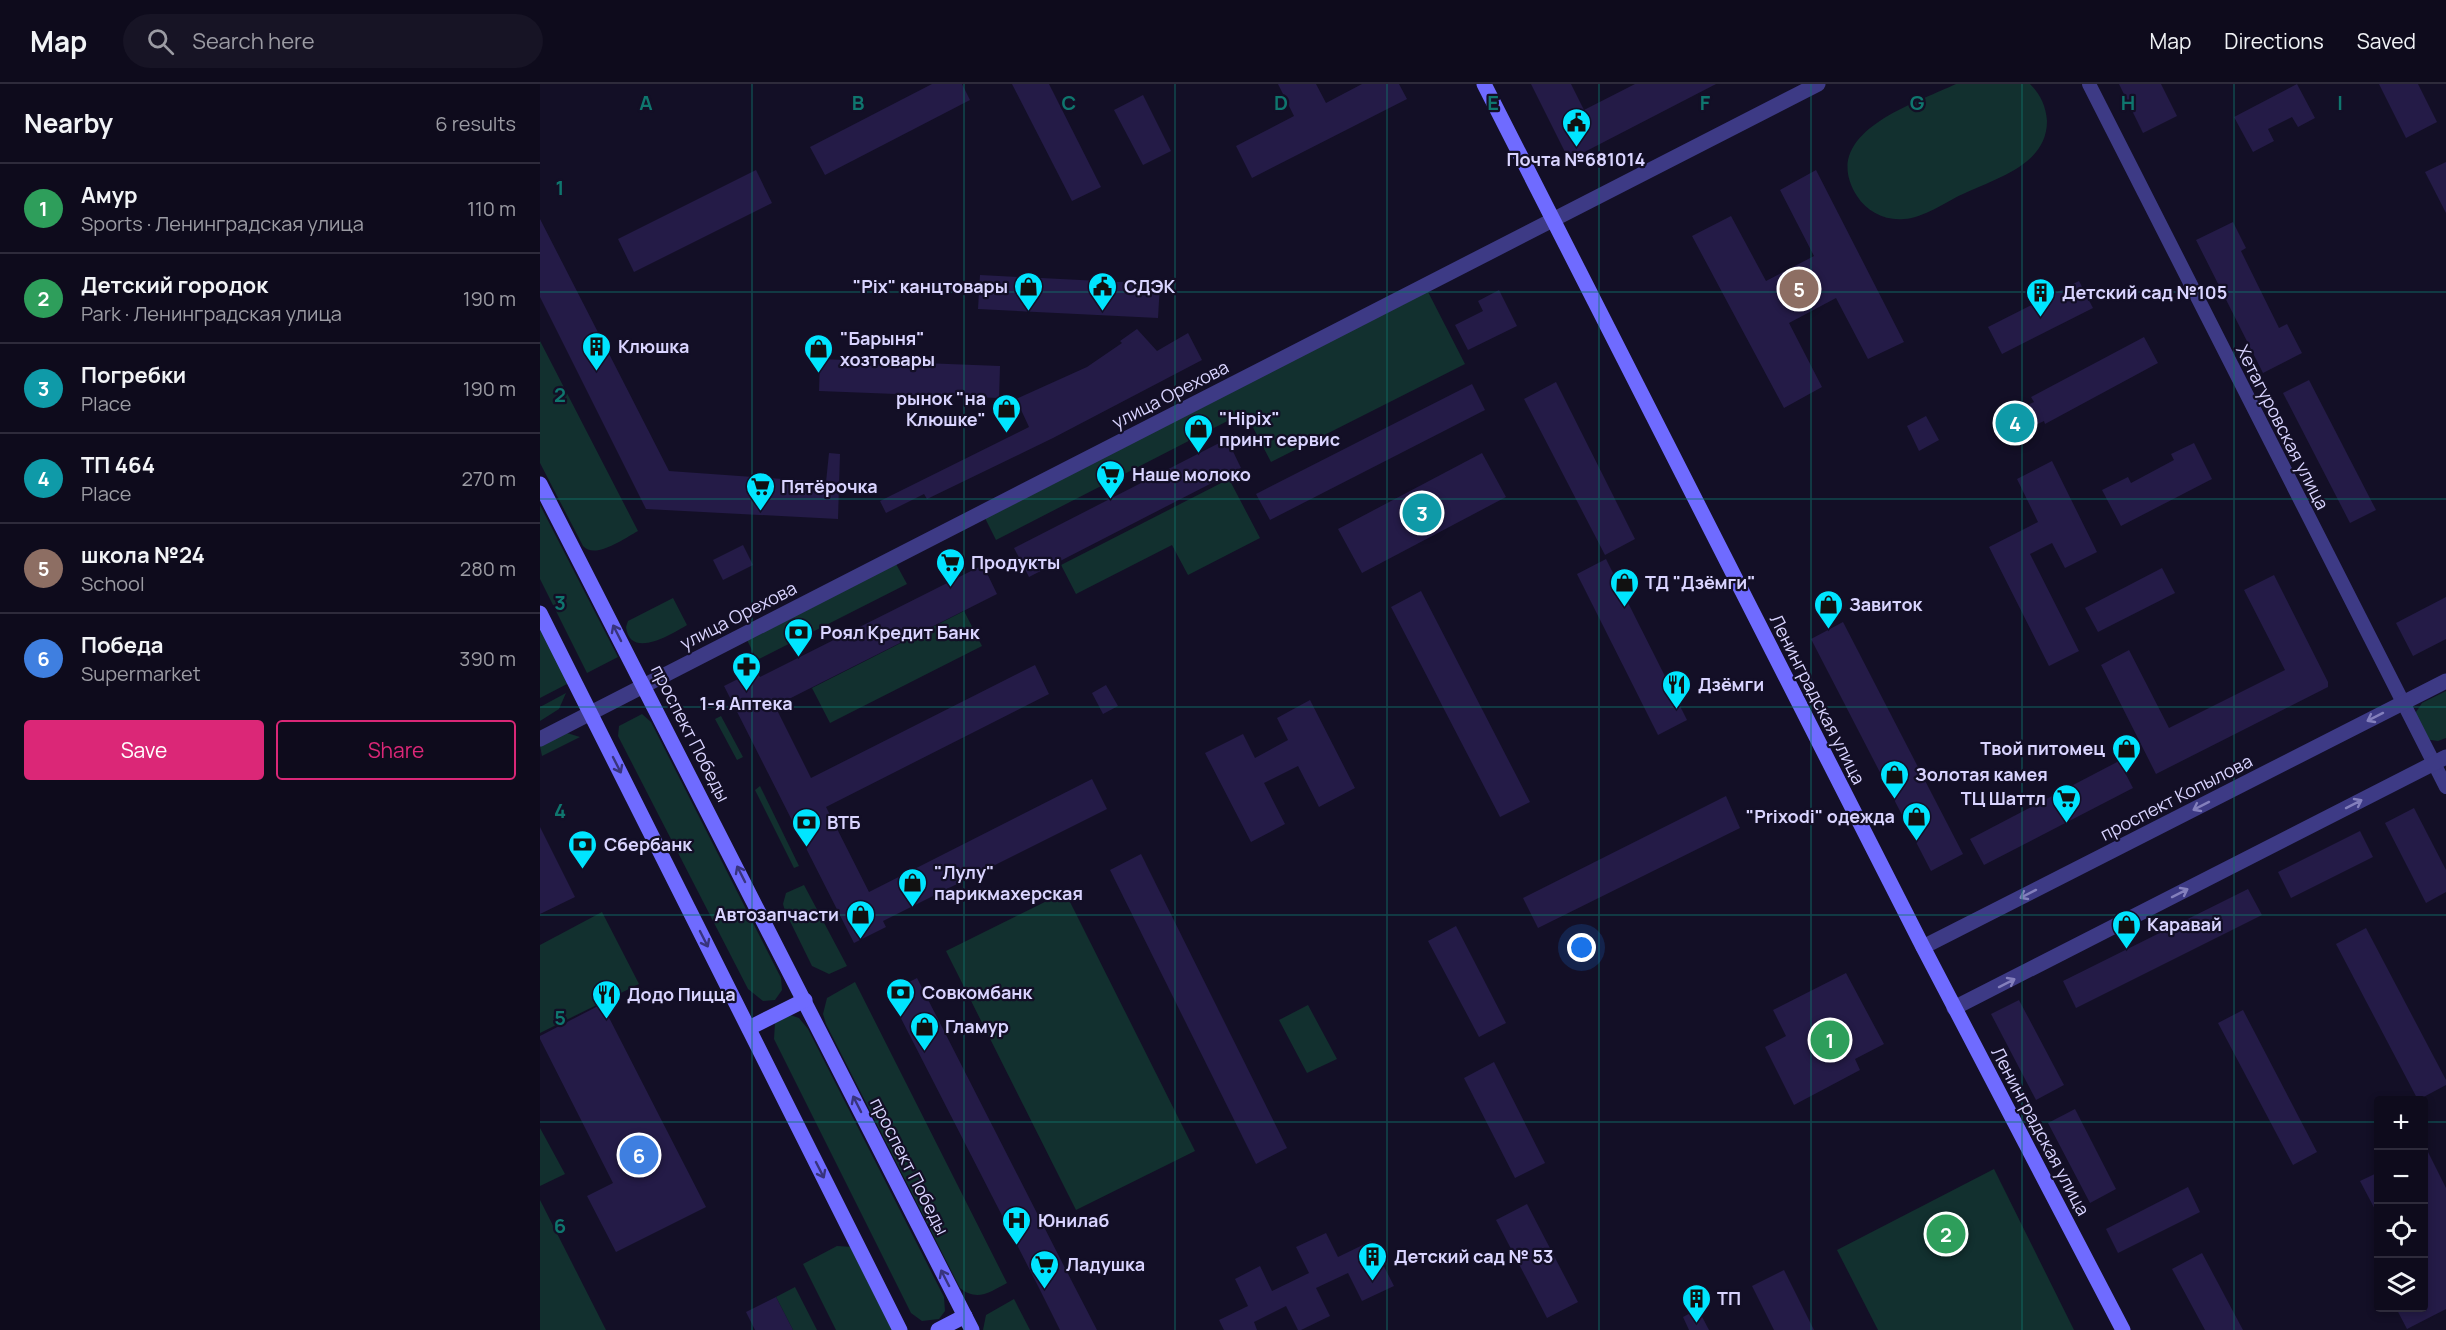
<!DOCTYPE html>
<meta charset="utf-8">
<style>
body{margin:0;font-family:Manrope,sans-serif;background:#171425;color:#f1f3f6}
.controls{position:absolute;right:18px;bottom:18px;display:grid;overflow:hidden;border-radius:6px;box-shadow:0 3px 9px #0003}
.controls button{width:54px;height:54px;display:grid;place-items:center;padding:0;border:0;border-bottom:2px solid #2e2b3b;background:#0e0b1c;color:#f1f3f6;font:30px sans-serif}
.you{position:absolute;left:1042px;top:864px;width:21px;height:21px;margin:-15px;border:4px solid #fff;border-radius:50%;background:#1a73e8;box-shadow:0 0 0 9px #1a73e833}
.badge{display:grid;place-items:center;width:39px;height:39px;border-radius:50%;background:#db2777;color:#fff;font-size:20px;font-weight:700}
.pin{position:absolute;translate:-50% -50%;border:3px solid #fff;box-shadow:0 2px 6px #0006}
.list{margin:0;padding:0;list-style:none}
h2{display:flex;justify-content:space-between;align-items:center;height:78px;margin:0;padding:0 24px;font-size:26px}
h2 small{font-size:20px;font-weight:400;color:#9b9ba3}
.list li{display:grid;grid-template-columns:39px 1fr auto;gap:18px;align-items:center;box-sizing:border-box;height:90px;padding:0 24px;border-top:2px solid #2e2b3b}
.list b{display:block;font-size:22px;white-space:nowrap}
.list p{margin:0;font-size:20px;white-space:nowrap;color:#9b9ba3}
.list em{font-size:20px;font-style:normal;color:#9b9ba3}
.actions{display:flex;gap:12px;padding:18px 24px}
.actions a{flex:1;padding:14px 0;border:2px solid #db2777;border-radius:6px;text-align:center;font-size:21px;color:#db2777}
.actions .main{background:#db2777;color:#fff}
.icon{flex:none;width:33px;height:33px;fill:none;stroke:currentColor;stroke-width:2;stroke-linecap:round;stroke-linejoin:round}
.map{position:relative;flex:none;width:1906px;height:1246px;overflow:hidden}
header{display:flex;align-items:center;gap:36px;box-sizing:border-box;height:84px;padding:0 30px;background:#0e0b1c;border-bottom:2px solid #2e2b3b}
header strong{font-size:28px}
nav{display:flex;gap:33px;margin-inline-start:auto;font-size:21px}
.search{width:420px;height:54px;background:#171425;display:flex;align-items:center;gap:15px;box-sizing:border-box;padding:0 21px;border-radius:33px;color:#9b9ba3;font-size:22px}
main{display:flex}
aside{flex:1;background:#0e0b1c}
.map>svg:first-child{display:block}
.green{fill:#12302f}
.building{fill:#241b47}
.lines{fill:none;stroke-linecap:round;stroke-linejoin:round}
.minor{stroke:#3d3a85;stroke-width:14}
.tertiary{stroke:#3d3a85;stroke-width:15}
.secondary{stroke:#6f6bff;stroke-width:15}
.oneway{stroke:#38347d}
.oneway2{stroke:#837fbc}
.grid{fill:none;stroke:#0f766e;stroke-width:1.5;stroke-opacity:0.55}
.labels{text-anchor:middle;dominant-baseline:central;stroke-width:4.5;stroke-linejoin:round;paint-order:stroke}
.poi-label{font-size:18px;font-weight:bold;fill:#d9d4ff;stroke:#130f26;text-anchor:start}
.street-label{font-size:18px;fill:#d9d4ff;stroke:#130f26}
.grid-label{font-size:20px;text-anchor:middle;font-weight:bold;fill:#0f766e;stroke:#130f26;stroke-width:4.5;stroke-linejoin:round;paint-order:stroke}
</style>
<header>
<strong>Map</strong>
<div class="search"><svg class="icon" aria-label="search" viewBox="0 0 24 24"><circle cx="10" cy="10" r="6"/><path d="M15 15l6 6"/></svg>Search here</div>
<nav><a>Map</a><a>Directions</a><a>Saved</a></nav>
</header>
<main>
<aside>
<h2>Nearby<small>6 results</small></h2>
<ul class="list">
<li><span class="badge" style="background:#2e9e5b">1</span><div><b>Амур</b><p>Sports · Ленинградская улица</p></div><em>110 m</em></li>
<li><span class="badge" style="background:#2e9e5b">2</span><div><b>Детский городок</b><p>Park · Ленинградская улица</p></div><em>190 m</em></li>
<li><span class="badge" style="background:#0f9aa8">3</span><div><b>Погребки</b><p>Place</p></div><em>190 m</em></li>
<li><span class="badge" style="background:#0f9aa8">4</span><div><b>ТП 464</b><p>Place</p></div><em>270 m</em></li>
<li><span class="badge" style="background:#8d6e63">5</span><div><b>школа №24</b><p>School</p></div><em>280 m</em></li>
<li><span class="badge" style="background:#3f7fe0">6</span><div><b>Победа</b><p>Supermarket</p></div><em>390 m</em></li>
</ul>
<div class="actions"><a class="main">Save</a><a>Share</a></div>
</aside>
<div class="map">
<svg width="1906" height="1246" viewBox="0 0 1906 1246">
<rect width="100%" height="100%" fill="#130f26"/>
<g class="green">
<path d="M1416,0H1490C1500,10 1506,22 1507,37C1507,81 1456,94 1423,110C1405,118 1384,134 1364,135C1346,137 1327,128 1317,112C1277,49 1374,20 1416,0Z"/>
<polygon points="885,202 925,280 731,378 705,328 456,456 444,432"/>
<path d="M0,257L98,447C85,454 55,476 43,462L0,379Z"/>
<polygon points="689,395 720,454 648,491 632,461 536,510 521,481"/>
<polygon points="0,421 78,573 47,589 0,495"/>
<polygon points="355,478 367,500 217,576 206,554"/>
<path d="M133,514L147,541C132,550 90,576 86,543L88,537Z"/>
<polygon points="424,527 442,562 290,639 272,604"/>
<polygon points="0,542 29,599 0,614"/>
<polygon points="1906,607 1906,654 1898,657 1884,655 1874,631 1882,619"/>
<polygon points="26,609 19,625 0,637 0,623"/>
<polygon points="102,630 111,638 241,894 242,906 235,916 223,917 208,905 78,652 79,642"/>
<polygon points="181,632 203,673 197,676 175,635"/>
<polygon points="27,649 40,653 2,672 0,662"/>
<polygon points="220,702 259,782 254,784 215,706"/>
<polygon points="264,801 307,882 289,890 272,882 245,827 243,820 246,809"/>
<polygon points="525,808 655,1067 536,1126 406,867"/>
<polygon points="62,828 99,900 0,949 0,861"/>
<path d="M315,898L467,1199C450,1208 437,1218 420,1204L286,940L283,930L287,914Z"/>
<polygon points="768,921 797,975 767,989 739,936"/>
<polygon points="250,931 259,934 268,945 404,1213 405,1227 399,1235 382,1237 371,1229 234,955 235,939"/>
<polygon points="0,1044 25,1090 0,1102"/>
<polygon points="1454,1085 1534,1246 1338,1246 1297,1166"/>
<polygon points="0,1116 66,1246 0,1246"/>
<polygon points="297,1162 313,1163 357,1246 296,1246 263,1180"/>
<polygon points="255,1203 277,1246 253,1246 236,1213"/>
<polygon points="474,1215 490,1246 443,1246 446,1231"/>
</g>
<g class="building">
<polygon points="392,0 422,0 430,16 285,91 270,63"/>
<polygon points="472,0 509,0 561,103 532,117"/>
<polygon points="738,0 776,0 786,19 822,0 859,0 867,15 712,94 696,62 754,32"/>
<polygon points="991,0 1031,0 1044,26 1095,0 1176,0 1029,76"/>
<polygon points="1579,0 1621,0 1637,32 1603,49"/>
<polygon points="1757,0 1775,34 1758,43 1752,33 1728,45 1734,57 1713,68 1694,33"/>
<polygon points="1839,0 1878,0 1897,38 1866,54"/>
<polygon points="603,11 631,67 603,81 574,26"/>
<polygon points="1906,78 1906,129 1885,88"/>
<polygon points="216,86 232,119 94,188 78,155"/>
<polygon points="1276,86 1364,258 1328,275 1296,214 1249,239 1282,303 1244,324 1152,152 1191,132 1226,197 1274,172 1240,106"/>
<polygon points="0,135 129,387 286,398 289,369 300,370 298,435 106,425 0,213"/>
<polygon points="1693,138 1706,164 1701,167 1739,244 1747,240 1762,269 1723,289 1656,156"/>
<polygon points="440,191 620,200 618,234 438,225"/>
<polygon points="1539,197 1553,224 1462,270 1448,243"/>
<polygon points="959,206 977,242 928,266 915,241 943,227 938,217"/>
<polygon points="597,245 617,267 648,249 662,276 513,354 387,415 384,410 346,429 340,417 489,343 476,315 547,283 582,259 580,257"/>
<polygon points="1604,253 1618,279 1505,340 1504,337 1469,354 1460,334 1494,318 1491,313"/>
<polygon points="280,275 460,282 459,314 279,307"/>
<polygon points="1769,296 1836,426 1810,439 1743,309"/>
<polygon points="1016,298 1095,455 1065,471 984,315"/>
<polygon points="932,300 945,326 730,436 716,410"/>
<polygon points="1386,332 1399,356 1379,367 1367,342"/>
<polygon points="687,355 701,384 489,493 474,464"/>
<polygon points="1654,359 1672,395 1581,442 1562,406 1588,393 1591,399 1634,376 1631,370"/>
<polygon points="942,369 966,413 822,489 798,445"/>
<polygon points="1512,377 1557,468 1525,484 1512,459 1490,470 1539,567 1509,582 1449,463 1498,438 1477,395"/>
<polygon points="203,461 213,481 183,496 173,476"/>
<polygon points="1066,475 1147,636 1118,651 1037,490"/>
<polygon points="443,481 457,510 235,622 271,694 495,581 509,610 286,723 329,808 552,695 567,725 343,837 346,843 314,859 184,602 216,586 220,593"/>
<polygon points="1622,484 1635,509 1558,548 1545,524"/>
<polygon points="1734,491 1788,598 1788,603 1616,690 1561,581 1589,566 1629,644 1745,586 1704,506"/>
<polygon points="881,507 990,718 960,733 851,523"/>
<polygon points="1906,513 1906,555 1873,572 1856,539"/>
<polygon points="1303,538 1423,770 1391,787 1271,555"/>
<polygon points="566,601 578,622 563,630 552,609"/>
<polygon points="770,616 815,704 779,723 758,682 724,699 745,740 711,758 665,669 703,650 715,674 748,656 737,634"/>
<polygon points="1579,677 1593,704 1444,781 1430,755"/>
<polygon points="1186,712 1200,744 998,844 983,814"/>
<polygon points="1874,724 1906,786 1906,808 1886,819 1845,739"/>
<polygon points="0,743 35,813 0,830"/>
<polygon points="1820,747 1833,773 1751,814 1738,788"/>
<polygon points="601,770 747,1064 716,1080 570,786"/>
<polygon points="1708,805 1722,831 1536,924 1523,897"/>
<polygon points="916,842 966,939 939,953 888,857"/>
<polygon points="1826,844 1906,996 1906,1001 1878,1016 1796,860"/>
<polygon points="1306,889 1344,960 1315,975 1320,986 1254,1021 1225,963 1246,952 1233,926"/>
<polygon points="377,894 525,1184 557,1246 520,1246 496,1198 348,909"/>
<polygon points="1479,916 1524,1001 1496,1016 1451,930"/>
<polygon points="62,920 166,1123 76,1168 47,1112 73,1099 0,955 0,952"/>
<polygon points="1703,926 1777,1068 1753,1081 1678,939"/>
<polygon points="954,978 1005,1079 975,1094 924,994"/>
<polygon points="1535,1025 1576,1105 1550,1119 1508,1039"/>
<polygon points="1884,1060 1906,1104 1906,1225 1867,1245 1856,1224 1884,1224"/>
<polygon points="1839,1088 1839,1133 1820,1097"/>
<polygon points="1648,1103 1660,1128 1578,1169 1566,1145"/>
<polygon points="987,1120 1038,1218 1007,1234 956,1136"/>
<polygon points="786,1149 798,1173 831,1157 854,1202 822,1217 808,1189 776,1204 790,1232 761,1246 758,1246 746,1222 714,1238 717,1246 684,1246 679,1236 708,1222 695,1195 720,1182 732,1207 769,1189 756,1163"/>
<polygon points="1662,1169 1703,1246 1665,1246 1632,1185"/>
<polygon points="1244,1186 1274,1246 1234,1246 1212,1202"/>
<polygon points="236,1213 253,1246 215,1246 206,1228"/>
<polygon points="1158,1225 1169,1246 1149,1246 1143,1233"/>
</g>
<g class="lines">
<polyline class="minor" points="1549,0 1906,703"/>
<g class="tertiary">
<polyline points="0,655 1278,0"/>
<polyline points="1383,863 1906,597"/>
<polyline points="1414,924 1906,673"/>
</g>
<g class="secondary">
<polyline points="944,0 1383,863 1583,1246"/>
<polyline points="0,400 432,1246"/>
<polyline points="0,529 360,1246"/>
<polyline points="209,944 265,916"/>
<polyline points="398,1246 425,1232"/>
</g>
</g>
<defs><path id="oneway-shaft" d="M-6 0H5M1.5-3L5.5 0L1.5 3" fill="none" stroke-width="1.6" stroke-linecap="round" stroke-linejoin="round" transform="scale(1.5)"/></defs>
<g class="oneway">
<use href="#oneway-shaft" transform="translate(77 549) rotate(-117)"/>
<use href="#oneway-shaft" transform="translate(77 681) rotate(63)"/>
<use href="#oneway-shaft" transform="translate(201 790) rotate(-117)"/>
<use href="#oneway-shaft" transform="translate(164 855) rotate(63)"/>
<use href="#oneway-shaft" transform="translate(317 1020) rotate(-117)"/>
<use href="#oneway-shaft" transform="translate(280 1086) rotate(63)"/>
<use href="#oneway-shaft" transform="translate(405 1194) rotate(-117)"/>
</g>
<g class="oneway2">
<use href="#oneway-shaft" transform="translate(1835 633) rotate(153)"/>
<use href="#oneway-shaft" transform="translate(1814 720) rotate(-27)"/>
<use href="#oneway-shaft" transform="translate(1661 722) rotate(153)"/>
<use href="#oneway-shaft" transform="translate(1640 809) rotate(-27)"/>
<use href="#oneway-shaft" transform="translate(1488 810) rotate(153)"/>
<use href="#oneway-shaft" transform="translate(1467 899) rotate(-27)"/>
</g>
<path class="grid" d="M212,0V1246M424,0V1246M635,0V1246M847,0V1246M1059,0V1246M1271,0V1246M1482,0V1246M1694,0V1246M0,208H1906M0,415H1906M0,623H1906M0,831H1906M0,1038H1838M1884,1038H1906"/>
<defs>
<symbol id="civic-pin" viewBox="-11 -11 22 30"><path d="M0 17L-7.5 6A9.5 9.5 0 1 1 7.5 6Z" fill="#00e5ff" stroke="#130f26"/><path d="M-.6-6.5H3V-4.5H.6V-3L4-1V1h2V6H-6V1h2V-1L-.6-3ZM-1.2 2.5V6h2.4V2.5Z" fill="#111"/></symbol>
<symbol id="shop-pin" viewBox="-11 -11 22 30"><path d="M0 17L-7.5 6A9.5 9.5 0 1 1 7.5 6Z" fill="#00e5ff" stroke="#130f26"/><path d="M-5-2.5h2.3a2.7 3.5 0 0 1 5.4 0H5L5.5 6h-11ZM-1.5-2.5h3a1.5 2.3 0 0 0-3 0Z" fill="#111"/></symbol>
<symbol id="building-pin" viewBox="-11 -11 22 30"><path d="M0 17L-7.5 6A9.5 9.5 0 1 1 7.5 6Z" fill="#00e5ff" stroke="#130f26"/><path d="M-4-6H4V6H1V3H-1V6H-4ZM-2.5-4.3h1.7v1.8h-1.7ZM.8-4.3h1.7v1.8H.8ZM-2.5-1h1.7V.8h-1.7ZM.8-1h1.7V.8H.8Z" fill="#111"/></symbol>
<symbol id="supermarket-pin" viewBox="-11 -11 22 30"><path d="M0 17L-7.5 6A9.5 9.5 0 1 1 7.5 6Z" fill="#00e5ff" stroke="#130f26"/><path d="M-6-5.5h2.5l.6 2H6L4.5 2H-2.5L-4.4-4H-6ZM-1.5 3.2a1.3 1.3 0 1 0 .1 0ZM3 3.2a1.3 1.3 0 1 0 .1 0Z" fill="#111"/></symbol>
<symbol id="bank-pin" viewBox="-11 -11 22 30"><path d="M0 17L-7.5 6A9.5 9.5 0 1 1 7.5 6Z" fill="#00e5ff" stroke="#130f26"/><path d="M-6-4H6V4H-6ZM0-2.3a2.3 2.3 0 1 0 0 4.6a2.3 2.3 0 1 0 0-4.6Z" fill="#111"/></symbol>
<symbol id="pharmacy-pin" viewBox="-11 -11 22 30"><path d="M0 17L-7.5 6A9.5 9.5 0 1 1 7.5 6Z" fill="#00e5ff" stroke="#130f26"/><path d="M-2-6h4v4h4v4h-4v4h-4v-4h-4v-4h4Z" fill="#111"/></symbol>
<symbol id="restaurant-pin" viewBox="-11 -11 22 30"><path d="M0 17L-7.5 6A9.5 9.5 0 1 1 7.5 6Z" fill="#00e5ff" stroke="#130f26"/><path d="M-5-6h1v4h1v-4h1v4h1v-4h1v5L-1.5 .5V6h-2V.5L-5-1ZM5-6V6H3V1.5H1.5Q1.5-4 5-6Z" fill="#111"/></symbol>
<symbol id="hospital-pin" viewBox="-11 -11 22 30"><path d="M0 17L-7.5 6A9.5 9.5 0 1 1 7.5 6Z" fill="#00e5ff" stroke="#130f26"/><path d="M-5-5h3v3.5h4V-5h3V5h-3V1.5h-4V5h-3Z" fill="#111"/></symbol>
</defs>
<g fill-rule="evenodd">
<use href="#civic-pin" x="1020" y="22" width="33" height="45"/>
<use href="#shop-pin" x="472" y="186" width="33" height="45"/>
<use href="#civic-pin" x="546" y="186" width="33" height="45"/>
<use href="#building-pin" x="1484" y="192" width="33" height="45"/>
<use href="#building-pin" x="40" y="246" width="33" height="45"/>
<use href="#shop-pin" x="262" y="248" width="33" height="45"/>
<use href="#shop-pin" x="450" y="308" width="33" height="45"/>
<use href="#shop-pin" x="642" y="328" width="33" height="45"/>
<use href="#supermarket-pin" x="554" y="374" width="33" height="45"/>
<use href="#supermarket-pin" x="204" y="386" width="33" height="45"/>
<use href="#supermarket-pin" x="394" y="462" width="33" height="45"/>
<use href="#shop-pin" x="1068" y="482" width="33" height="45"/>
<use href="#shop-pin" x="1272" y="504" width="33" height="45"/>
<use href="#bank-pin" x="242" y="532" width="33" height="45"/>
<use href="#pharmacy-pin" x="190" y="566" width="33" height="45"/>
<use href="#restaurant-pin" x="1120" y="584" width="33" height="45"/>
<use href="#shop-pin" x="1570" y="648" width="33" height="45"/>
<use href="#shop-pin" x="1338" y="674" width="33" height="45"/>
<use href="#supermarket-pin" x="1510" y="698" width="33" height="45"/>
<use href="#shop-pin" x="1360" y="716" width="33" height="45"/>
<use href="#bank-pin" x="250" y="722" width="33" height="45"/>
<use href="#bank-pin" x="26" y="744" width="33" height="45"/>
<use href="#shop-pin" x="356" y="782" width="33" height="45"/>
<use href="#shop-pin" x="304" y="814" width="33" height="45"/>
<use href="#shop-pin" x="1570" y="824" width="33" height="45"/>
<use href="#bank-pin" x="344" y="892" width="33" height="45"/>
<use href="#restaurant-pin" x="50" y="894" width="33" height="45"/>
<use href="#shop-pin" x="368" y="926" width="33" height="45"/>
<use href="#hospital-pin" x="460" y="1120" width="33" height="45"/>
<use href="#building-pin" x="816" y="1156" width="33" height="45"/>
<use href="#supermarket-pin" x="488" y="1164" width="33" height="45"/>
<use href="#building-pin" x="1140" y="1198" width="33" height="45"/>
</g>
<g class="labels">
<g class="poi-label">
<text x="1036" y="75" text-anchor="middle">Почта №681014</text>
<text x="468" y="202" text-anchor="end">"Pix" канцтовары</text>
<text x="584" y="202">СДЭК</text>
<text x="1522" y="208">Детский сад №105</text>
<text x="300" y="254">"Барыня"<tspan x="300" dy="21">хозтовары</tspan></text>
<text x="78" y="262">Клюшка</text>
<text x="446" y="314" text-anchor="end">рынок "на<tspan x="446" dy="21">Клюшке"</tspan></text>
<text x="679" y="334">"Hipix"<tspan x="679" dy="21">принт сервис</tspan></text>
<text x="592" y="390">Наше молоко</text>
<text x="241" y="402">Пятёрочка</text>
<text x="431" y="478">Продукты</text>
<text x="1105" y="498">ТД "Дзёмги"</text>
<text x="1309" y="520">Завиток</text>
<text x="280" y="548">Роял Кредит Банк</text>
<text x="1158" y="600">Дзёмги</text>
<text x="206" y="619" text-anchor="middle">1-я Аптека</text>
<text x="1565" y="664" text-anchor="end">Твой питомец</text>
<text x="1375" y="690">Золотая камея</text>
<text x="1506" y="714" text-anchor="end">ТЦ Шаттл</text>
<text x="1355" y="732" text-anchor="end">"Prixodi" одежда</text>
<text x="287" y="738">ВТБ</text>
<text x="64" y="760">Сбербанк</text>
<text x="394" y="788">"Лулу"<tspan x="394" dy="21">парикмахерская</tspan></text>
<text x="299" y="830" text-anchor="end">Автозапчасти</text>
<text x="1607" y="840">Каравай</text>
<text x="382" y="908">Совкомбанк</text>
<text x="87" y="910">Додо Пицца</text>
<text x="405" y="942">Гламур</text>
<text x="498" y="1136">Юнилаб</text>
<text x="854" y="1172">Детский сад № 53</text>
<text x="526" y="1180">Ладушка</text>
<text x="1177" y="1214">ТП</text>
</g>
<g class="street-label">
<text transform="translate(630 310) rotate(-27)">улица Орехова</text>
<text transform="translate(1743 343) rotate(63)">Хетагуровская улица</text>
<text transform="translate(198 531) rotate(-27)">улица Орехова</text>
<text transform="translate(1278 615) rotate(63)">Ленинградская улица</text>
<text transform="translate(151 649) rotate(63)">проспект Победы</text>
<text transform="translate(1636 713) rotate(-27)">проспект Копылова</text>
<text transform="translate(1501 1047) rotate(62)">Ленинградская улица</text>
<text transform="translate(370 1082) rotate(63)">проспект Победы</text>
</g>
</g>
<g class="grid-label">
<text x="106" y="26">A</text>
<text x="318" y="26">B</text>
<text x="529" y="26">C</text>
<text x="741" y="26">D</text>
<text x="953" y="26">E</text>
<text x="1165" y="26">F</text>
<text x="1377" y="26">G</text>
<text x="1588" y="26">H</text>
<text x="1800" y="26">I</text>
<text x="20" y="111">1</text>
<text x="20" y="318">2</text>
<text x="20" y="526">3</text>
<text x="20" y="734">4</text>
<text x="20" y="941">5</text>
<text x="20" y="1149">6</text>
</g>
</svg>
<div class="controls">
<button>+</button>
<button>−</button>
<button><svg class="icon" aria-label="locate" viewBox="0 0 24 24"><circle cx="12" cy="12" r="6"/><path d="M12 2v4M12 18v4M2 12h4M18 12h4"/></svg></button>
<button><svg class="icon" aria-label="layers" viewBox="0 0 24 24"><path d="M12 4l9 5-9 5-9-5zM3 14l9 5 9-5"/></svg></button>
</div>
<div class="you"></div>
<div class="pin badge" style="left:1290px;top:956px;background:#2e9e5b">1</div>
<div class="pin badge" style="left:1406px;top:1150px;background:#2e9e5b">2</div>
<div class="pin badge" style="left:882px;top:429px;background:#0f9aa8">3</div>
<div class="pin badge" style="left:1475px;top:339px;background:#0f9aa8">4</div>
<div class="pin badge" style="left:1259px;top:205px;background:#8d6e63">5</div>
<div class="pin badge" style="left:99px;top:1071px;background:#3f7fe0">6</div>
</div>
</main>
